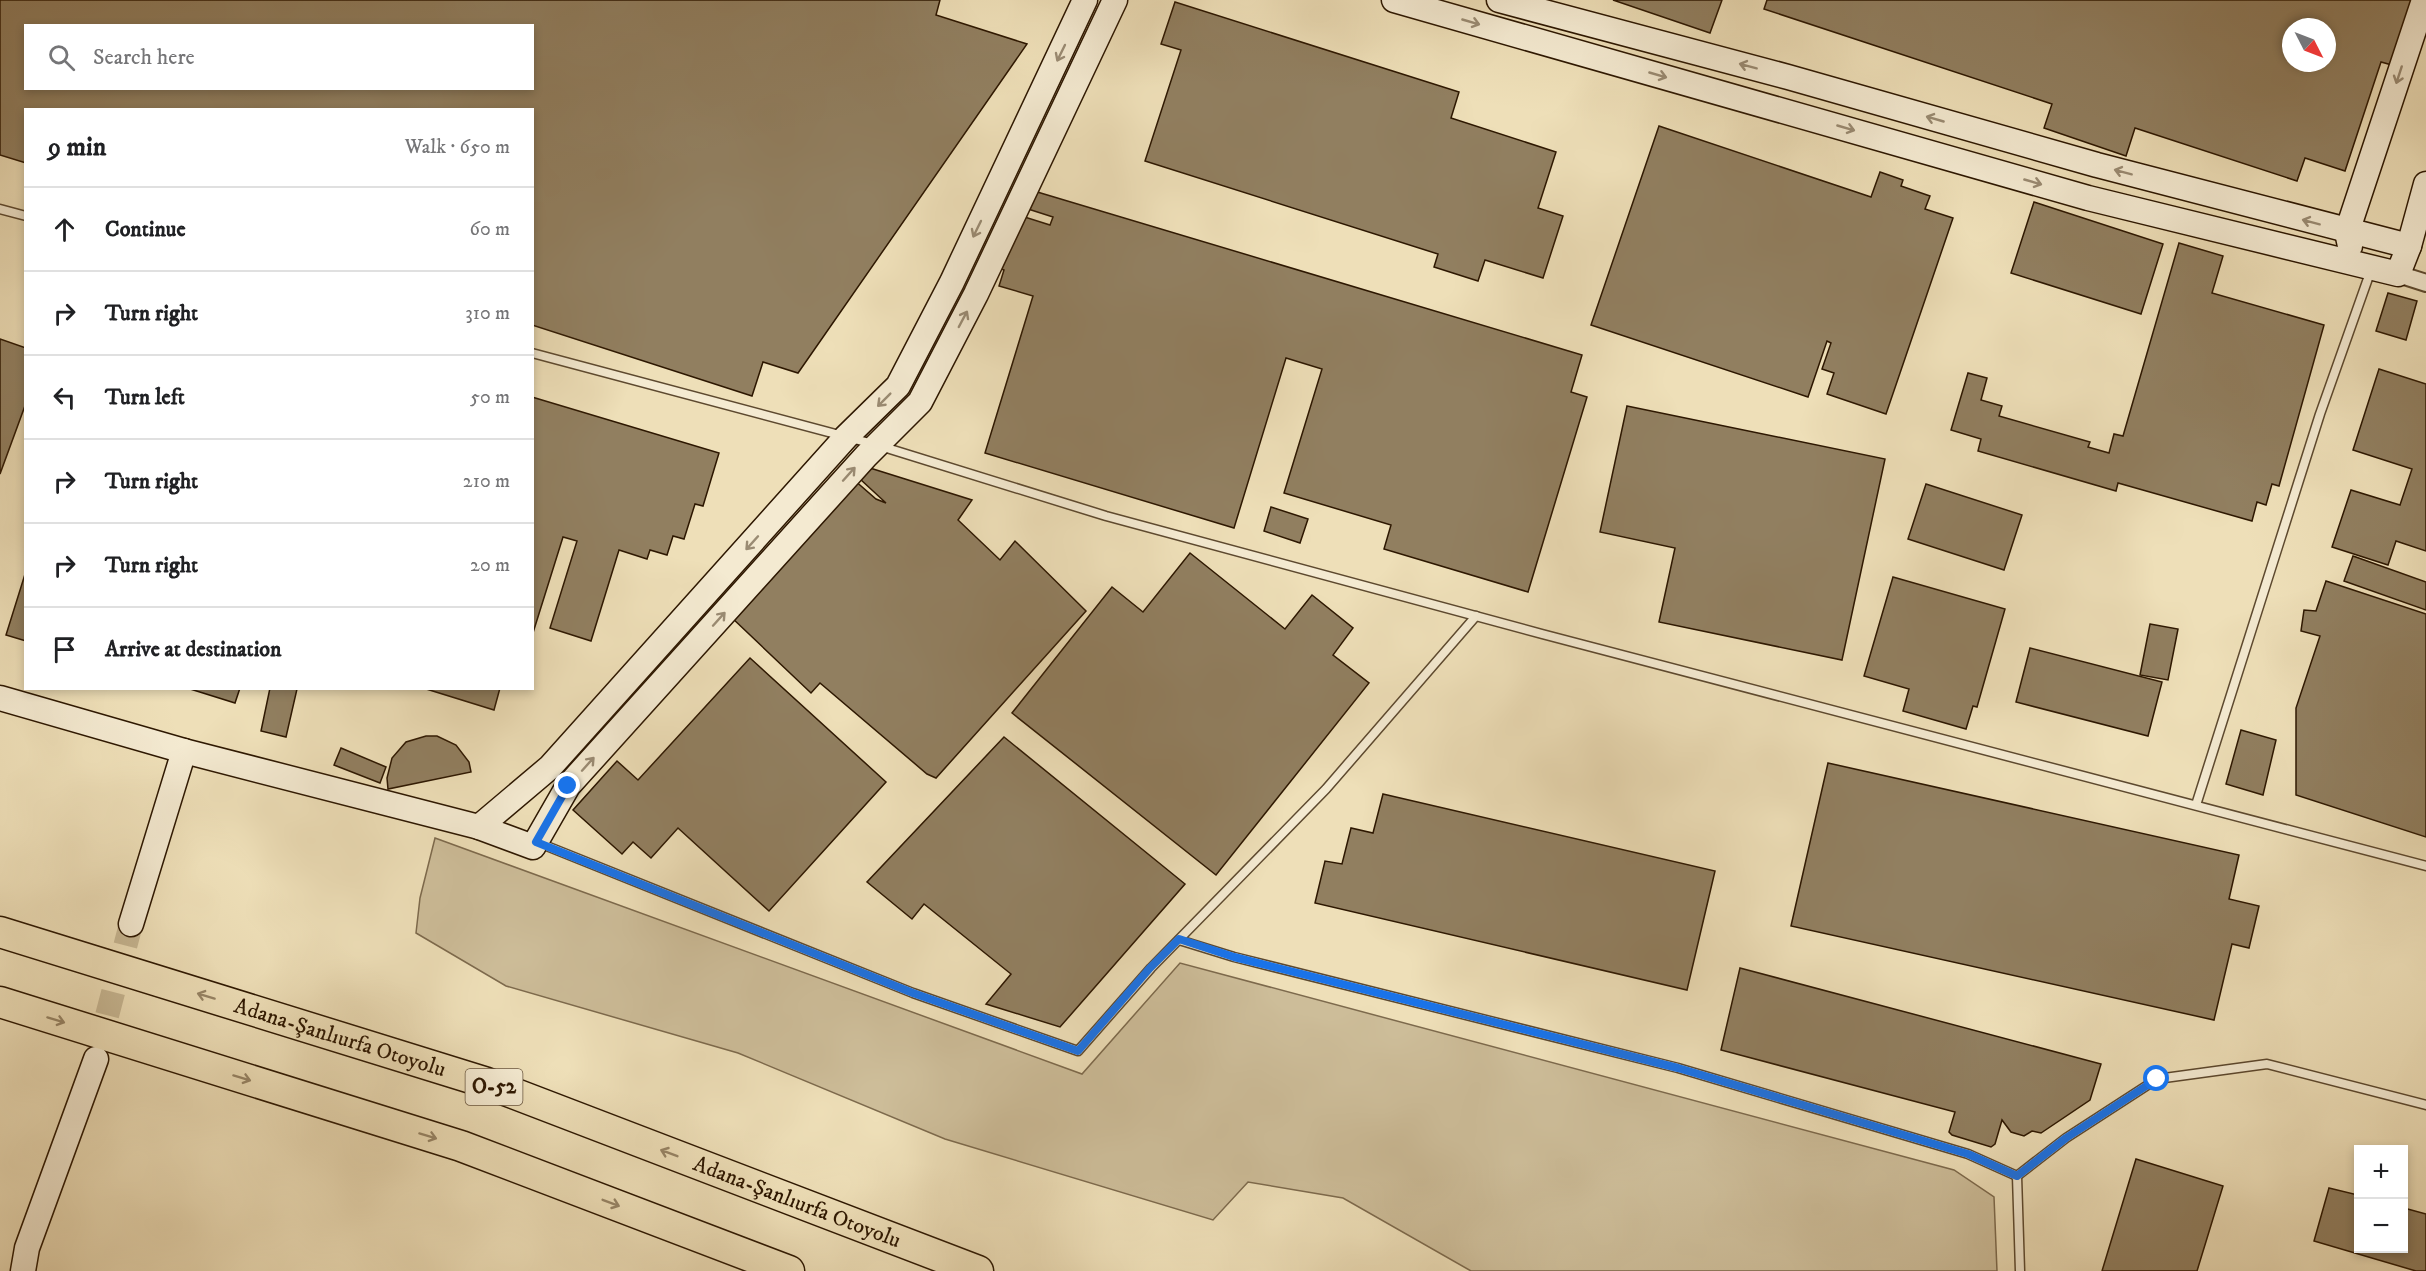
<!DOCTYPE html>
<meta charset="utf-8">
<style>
body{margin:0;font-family:"IM FELL DW Pica",serif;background:#f6f6f6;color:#202124}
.controls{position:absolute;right:18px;bottom:18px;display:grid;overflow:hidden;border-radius:0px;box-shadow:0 3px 9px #0003}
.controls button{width:54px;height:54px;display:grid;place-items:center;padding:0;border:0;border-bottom:2px solid #e0e0e0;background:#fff;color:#202124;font:30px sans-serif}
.compass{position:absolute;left:2282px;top:18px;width:54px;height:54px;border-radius:50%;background:#fff;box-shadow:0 3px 9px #0003;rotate:132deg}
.stop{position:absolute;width:18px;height:18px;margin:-14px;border:4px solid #1a73e8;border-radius:50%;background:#fff}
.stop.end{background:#1a73e8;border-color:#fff;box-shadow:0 2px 6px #0008}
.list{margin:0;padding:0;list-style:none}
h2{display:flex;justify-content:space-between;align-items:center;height:78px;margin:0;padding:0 24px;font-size:26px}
h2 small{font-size:20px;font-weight:400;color:#757577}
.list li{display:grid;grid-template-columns:39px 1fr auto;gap:18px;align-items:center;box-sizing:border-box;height:84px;padding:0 24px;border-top:2px solid #e0e0e0}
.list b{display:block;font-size:22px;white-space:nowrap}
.list em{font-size:20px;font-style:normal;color:#757577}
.icon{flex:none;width:33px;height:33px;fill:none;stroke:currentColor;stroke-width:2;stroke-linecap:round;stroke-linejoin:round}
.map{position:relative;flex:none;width:2426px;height:1271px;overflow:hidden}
.search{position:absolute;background:#fff;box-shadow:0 3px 9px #0003;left:24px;top:24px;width:510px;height:66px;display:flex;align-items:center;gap:15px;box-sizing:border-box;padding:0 21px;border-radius:0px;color:#757577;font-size:22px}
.panel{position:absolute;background:#fff;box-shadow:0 3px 9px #0003;left:24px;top:108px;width:510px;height:582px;border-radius:0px}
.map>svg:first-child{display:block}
.green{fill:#cdbd99;stroke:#7d6a4d;stroke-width:1.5}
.building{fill:#917f60;stroke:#2d1701;stroke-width:1.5;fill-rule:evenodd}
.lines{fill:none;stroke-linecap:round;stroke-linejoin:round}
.secondary-tunnel{stroke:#c7b793;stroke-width:24;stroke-dasharray:24 12;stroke-linecap:butt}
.lane-casing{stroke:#5d492f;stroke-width:11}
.street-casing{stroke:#5d492f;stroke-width:20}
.secondary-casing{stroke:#2d1701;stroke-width:27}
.highway-casing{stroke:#2d1701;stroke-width:33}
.lane{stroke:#f4ead1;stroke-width:8}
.street{stroke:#f4ead1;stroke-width:16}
.secondary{stroke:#f4ead1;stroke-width:24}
.highway{stroke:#eedfb8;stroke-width:30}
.oneway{stroke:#9a8b73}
.oneway2{stroke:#978566}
.route{stroke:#1a73e8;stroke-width:8}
.labels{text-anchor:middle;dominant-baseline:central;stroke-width:6;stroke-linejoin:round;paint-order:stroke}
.shield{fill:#f4ead1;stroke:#69563f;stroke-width:1.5}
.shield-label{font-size:21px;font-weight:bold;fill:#2d1701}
.street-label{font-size:22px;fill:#2d1701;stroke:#f4ead1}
</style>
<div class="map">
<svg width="2426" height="1271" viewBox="0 0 2426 1271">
<rect width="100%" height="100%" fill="#eedfb8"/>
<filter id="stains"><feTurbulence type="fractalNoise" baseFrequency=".00333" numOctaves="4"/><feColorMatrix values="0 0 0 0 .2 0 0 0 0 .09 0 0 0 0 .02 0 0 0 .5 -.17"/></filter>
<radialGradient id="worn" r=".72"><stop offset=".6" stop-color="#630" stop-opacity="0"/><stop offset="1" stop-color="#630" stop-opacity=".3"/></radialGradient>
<polygon class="green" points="435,838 1082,1074 1180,963 1954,1170 1994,1197 1997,1271 1471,1271 1343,1198 1248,1182 1213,1220 945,1139 738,1053 506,986 416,933 420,898"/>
<g class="building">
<path d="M0,0H940L936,15L1027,44L798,373L763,362L752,396L532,325V110H26V163L0,155ZM26,26H532V88H26Z"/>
<polygon points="1613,0 1722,0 1710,33"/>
<path d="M1767,0H2413L2399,67L2381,62L2345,171L2305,158L2297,181L2135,128L2126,156L2044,128L2052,104L1764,9ZM2291,27H2327V63H2291Z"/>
<polygon points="1175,2 1459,92 1451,118 1556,152 1538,208 1563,216 1543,278 1485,260 1478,281 1434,267 1438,254 1145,161 1181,50 1161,44"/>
<polygon points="1659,126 1871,197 1880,172 1903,180 1901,186 1930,196 1925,209 1953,218 1886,414 1827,394 1834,373 1822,369 1831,343 1827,341 1808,397 1591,325"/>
<polygon points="1034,191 1582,355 1571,392 1587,397 1528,592 1384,549 1391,525 1284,493 1322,369 1286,358 1234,528 985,453 1033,296 999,286 1004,270 999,268 1015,214 1050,225 1053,217 1028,209"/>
<polygon points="2034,202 2163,244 2141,314 2011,273"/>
<polygon points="2179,243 2223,256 2212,293 2324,325 2279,486 2272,484 2266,505 2257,502 2252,521 2118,483 2116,491 1978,451 1981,439 1951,430 1968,373 1987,378 1981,400 2002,406 1999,416 2090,442 2088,447 2109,453 2114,434 2123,436"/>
<polygon points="2388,293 2417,301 2406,340 2376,331"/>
<polygon points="0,339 26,348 26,403 0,474"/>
<polygon points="2379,369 2426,384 2426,551 2396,541 2388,565 2332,547 2351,490 2400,505 2412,469 2353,450"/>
<polygon points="532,397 719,453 703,506 695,504 684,539 673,536 667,555 650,550 647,559 619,550 591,641 550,628 577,541 563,537 532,636"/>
<polygon points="1627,406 1885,459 1842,660 1659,622 1675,548 1600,532"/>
<polygon points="870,468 972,500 958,520 1000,560 1015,541 1086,611 936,778 927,774 820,683 811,693 730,616 853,479 876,499 886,503 860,479"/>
<polygon points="1926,484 2022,515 2004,570 1908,539"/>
<polygon points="1271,507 1308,519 1300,543 1264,531"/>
<polygon points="1190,553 1285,629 1312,595 1353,628 1333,655 1369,683 1216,875 1012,713 1112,587 1143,612"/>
<polygon points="2353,556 2426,582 2426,610 2344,581"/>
<polygon points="26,571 26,641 6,635"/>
<polygon points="1893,577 2005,609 1977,707 1973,706 1966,729 1903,711 1909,689 1864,676"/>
<polygon points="2326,581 2426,614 2426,837 2296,795 2296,708 2320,636 2301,631 2304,610 2316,611"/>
<polygon points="2150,624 2178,629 2168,680 2140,675"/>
<polygon points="2030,648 2162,682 2148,736 2016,702"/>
<polygon points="750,658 886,782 769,911 678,828 651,858 633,842 622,854 573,810 617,761 638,780"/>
<polygon points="187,688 240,688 235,703"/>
<polygon points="270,688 297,689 286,737 261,731"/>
<polygon points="423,688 500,688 494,710"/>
<polygon points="2241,730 2276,740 2263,795 2226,784"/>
<polygon points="426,736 437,736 456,745 469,762 471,772 388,789 387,778 392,758 406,742"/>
<polygon points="1004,737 1185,884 1060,1027 986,1004 1011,974 924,904 912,919 867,882"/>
<polygon points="341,748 386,767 380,783 334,765"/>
<polygon points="1828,763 2239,855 2229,899 2259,906 2249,948 2232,944 2214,1020 1791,926"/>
<polygon points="1383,794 1715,871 1687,990 1315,903 1325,861 1342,864 1351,828 1373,833"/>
<polygon points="1740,968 2101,1064 2090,1100 2041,1133 2032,1131 2024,1136 2011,1132 2002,1120 1995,1144 1991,1147 1952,1135 1949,1132 1955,1112 1721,1050"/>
<polygon points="2136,1159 2223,1186 2197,1271 2102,1271"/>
<polygon points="2329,1188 2358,1195 2358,1248 2404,1248 2404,1208 2426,1214 2426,1271 2416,1271 2314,1241"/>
</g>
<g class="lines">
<polyline class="secondary-tunnel" points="98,1050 131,924"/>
<defs>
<g id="lane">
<polyline points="0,209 26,216"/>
<polyline points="532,353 877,445 1106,516 1542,634 2426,866"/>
<polyline points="2196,805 2320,414 2371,270"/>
<polyline points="539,843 913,993 1078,1051 1151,968 1326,789 1476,616"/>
<polyline points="1179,940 1234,957 1678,1068 1968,1154 2017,1176"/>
<polyline points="2017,1176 2066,1138 2157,1079 2267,1064 2426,1105"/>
<polyline points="2017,1176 2020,1271"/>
</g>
<polyline id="street" points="2398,274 2426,283"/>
<g id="secondary">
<polyline points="1394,0 2088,198 2398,274 2409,246 2426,184"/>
<polyline points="1499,0 1788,77 2097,165 2409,246"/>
<polyline points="2350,246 2347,232 2424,0"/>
<polyline points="0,698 184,751 479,827 533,847 568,786 866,456 920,402 976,294 1115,0"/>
<polyline points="479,827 550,767 846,437 898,386 952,282 1085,0"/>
<polyline points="131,924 184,751"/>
<polyline points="23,1271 27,1248 96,1059"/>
</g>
<g id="highway">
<path id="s1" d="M0,932L484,1082L978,1271"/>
<polyline points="0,1002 461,1146 789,1271"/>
</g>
</defs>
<use href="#lane" class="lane-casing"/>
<use href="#street" class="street-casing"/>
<use href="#secondary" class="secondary-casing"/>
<use href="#highway" class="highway-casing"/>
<use href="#lane" class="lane"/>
<use href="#street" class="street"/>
<use href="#secondary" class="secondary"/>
<use href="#highway" class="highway"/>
</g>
<defs><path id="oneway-shaft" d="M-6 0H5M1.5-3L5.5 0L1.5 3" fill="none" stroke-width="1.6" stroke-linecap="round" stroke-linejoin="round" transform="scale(1.5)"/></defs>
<g class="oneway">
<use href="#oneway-shaft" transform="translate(1471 22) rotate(16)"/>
<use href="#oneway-shaft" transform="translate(1061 53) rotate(116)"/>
<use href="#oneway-shaft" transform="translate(1748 66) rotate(-165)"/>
<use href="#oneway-shaft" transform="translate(1658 75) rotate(16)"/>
<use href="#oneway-shaft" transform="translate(2399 75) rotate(108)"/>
<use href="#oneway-shaft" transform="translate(1935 119) rotate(-164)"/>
<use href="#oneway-shaft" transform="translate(1846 128) rotate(16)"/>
<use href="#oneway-shaft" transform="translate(2123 172) rotate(-165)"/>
<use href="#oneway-shaft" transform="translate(2033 182) rotate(16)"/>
<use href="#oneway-shaft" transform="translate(2311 222) rotate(-165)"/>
<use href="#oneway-shaft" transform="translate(977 229) rotate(116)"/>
<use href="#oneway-shaft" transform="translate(963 319) rotate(-62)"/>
<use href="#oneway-shaft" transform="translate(884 400) rotate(135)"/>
<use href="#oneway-shaft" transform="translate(849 474) rotate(-48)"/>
<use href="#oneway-shaft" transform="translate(752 543) rotate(132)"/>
<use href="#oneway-shaft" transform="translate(719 619) rotate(-48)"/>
<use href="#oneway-shaft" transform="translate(588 764) rotate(-48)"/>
</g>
<g class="oneway2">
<use href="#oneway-shaft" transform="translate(206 996) rotate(-163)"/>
<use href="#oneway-shaft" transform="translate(56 1020) rotate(17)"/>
<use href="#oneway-shaft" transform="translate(242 1078) rotate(17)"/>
<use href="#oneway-shaft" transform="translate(428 1136) rotate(17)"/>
<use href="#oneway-shaft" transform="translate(669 1153) rotate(-159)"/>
<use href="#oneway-shaft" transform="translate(611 1203) rotate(21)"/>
</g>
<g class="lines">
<polyline class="route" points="568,786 536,842 913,993 1078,1051 1150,968 1179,939 1234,957 1678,1068 1968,1154 2017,1176 2066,1138 2157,1079"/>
</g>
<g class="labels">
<rect class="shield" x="465.5" y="1069" width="57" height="36" rx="4.5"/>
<g class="shield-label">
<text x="494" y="1087">O-52</text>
</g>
<g class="street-label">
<text stroke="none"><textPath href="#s1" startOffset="356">Adana-Şanlıurfa Otoyolu</textPath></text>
<text stroke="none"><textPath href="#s1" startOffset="842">Adana-Şanlıurfa Otoyolu</textPath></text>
</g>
</g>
<rect width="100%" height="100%" filter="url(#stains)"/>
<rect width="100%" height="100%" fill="url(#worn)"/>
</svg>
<div class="controls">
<button>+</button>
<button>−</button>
</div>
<svg class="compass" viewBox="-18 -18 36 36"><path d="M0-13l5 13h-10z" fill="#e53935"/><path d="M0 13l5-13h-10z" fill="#757577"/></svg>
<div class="stop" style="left:2157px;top:1079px"></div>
<div class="stop end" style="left:568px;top:786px"></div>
<div class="search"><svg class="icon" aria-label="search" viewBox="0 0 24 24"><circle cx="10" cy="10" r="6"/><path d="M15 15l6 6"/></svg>Search here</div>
<section class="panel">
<h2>9 min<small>Walk · 650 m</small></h2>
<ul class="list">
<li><svg class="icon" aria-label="ahead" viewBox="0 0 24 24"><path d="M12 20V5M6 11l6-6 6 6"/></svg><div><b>Continue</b></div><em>60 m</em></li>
<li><svg class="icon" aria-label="right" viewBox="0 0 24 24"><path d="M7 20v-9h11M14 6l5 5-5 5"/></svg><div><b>Turn right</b></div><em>310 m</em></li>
<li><svg class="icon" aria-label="left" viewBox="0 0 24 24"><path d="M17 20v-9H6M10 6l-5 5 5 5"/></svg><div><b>Turn left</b></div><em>50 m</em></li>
<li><svg class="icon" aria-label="right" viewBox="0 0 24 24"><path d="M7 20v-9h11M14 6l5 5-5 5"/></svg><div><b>Turn right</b></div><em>210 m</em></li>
<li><svg class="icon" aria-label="right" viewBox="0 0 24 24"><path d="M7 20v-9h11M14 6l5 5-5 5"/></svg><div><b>Turn right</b></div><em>20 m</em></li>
<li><svg class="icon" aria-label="arrive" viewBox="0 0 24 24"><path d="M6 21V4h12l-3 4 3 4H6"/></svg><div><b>Arrive at destination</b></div></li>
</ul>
</section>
</div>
